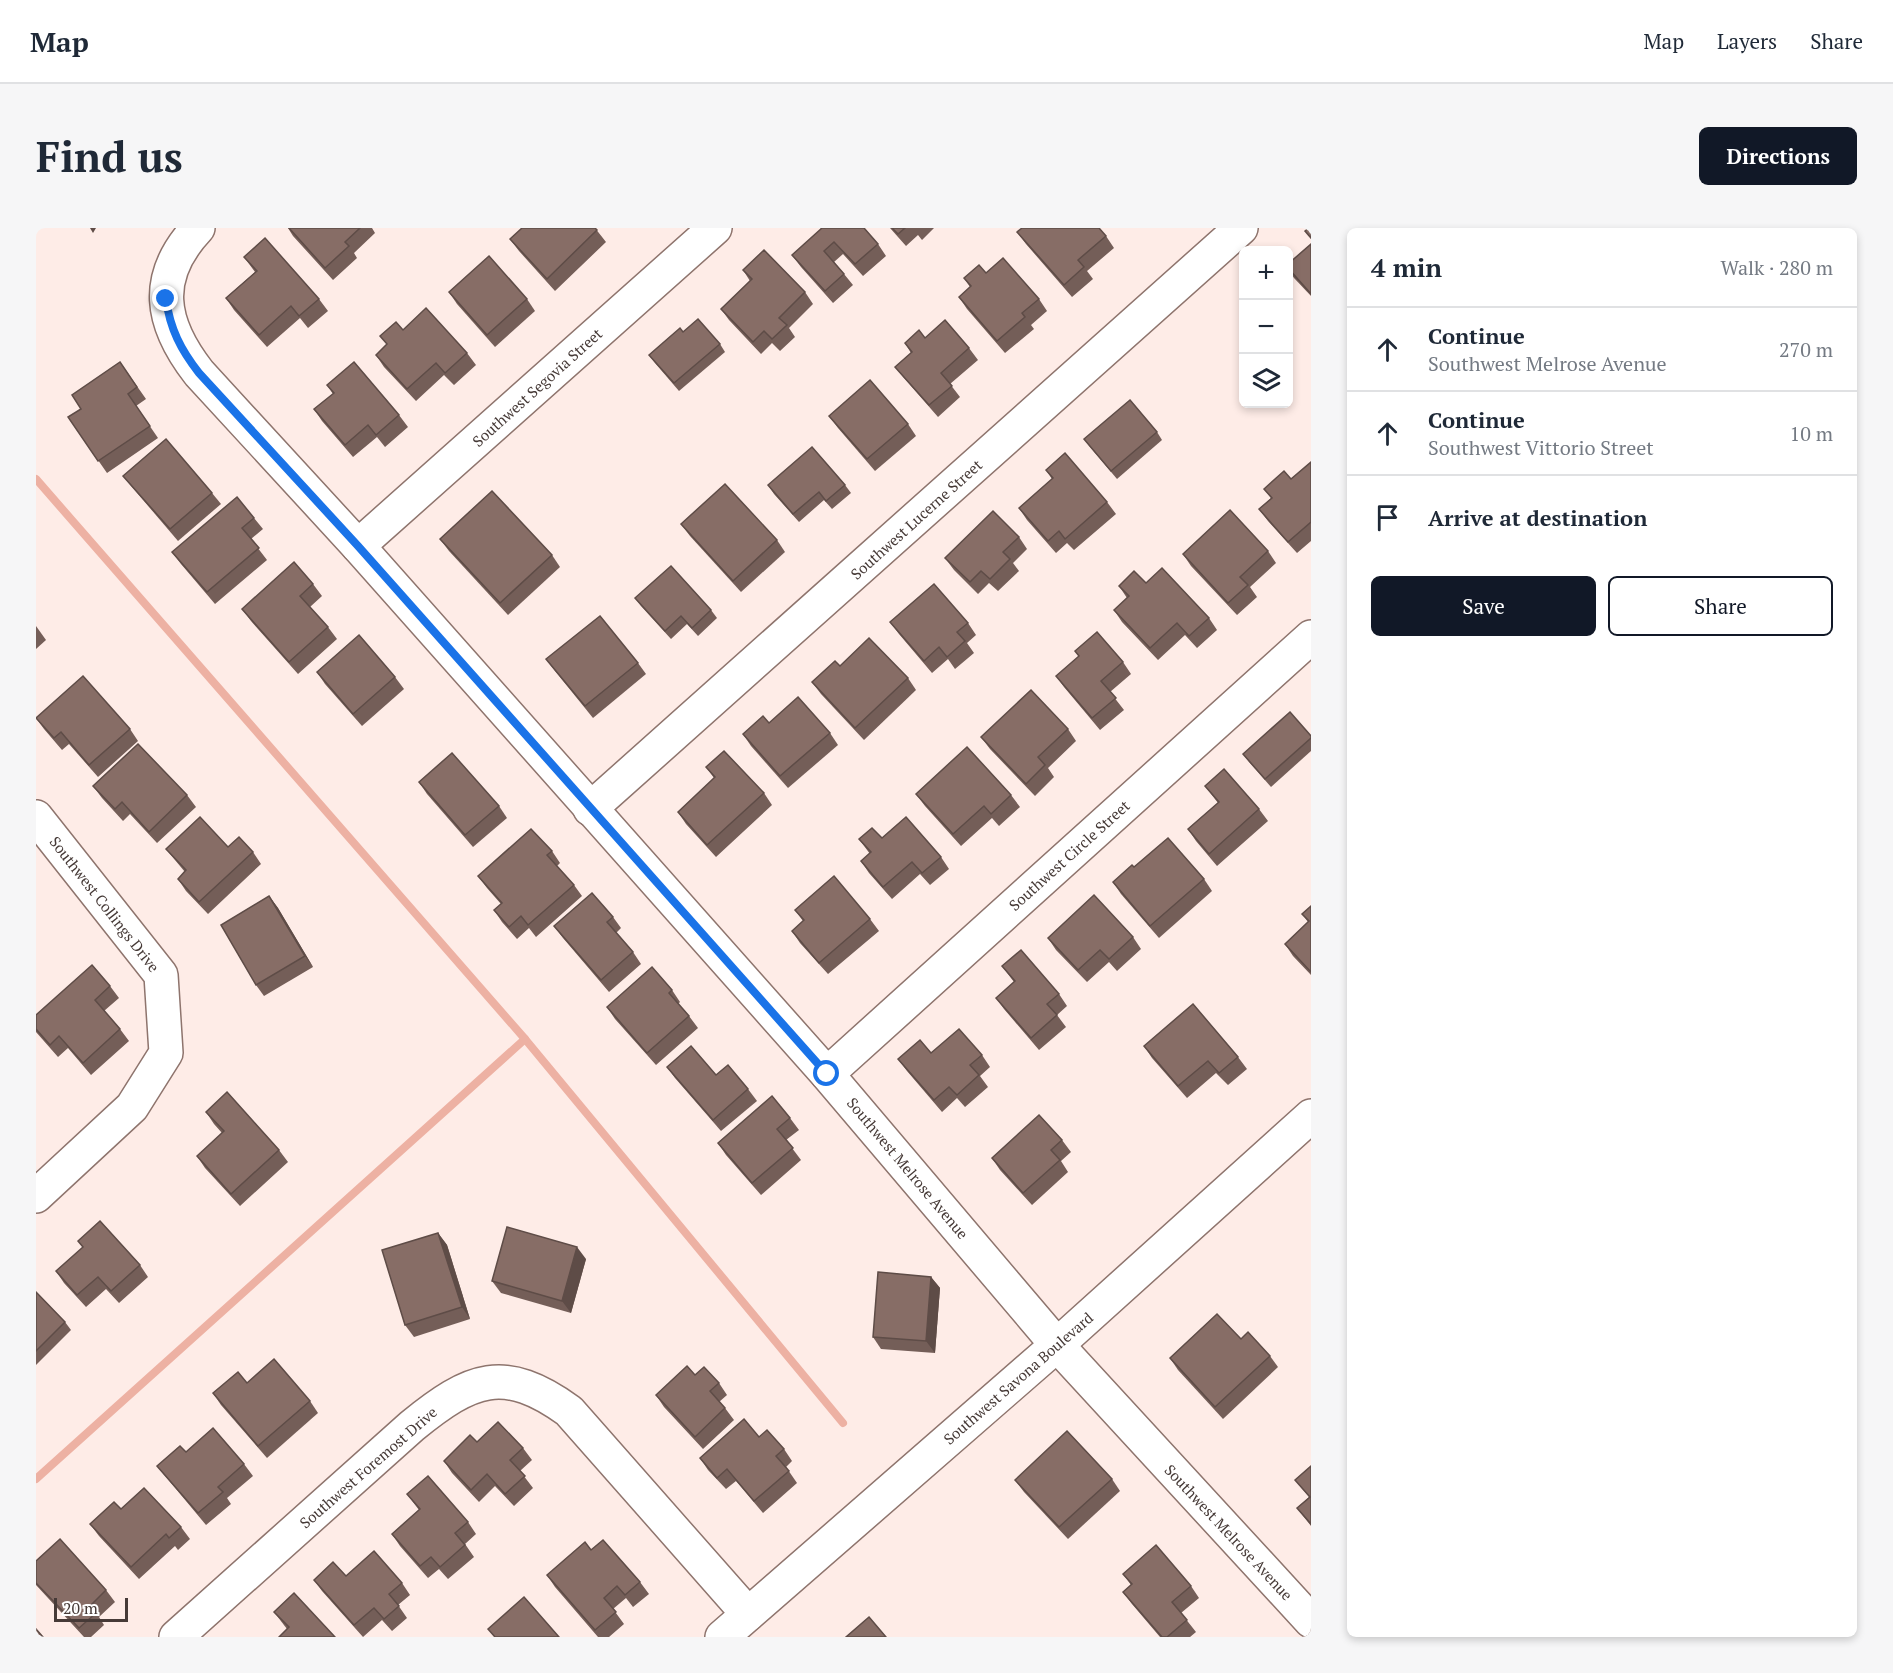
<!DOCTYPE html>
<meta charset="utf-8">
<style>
body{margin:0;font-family:"PT Serif",serif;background:#f6f6f7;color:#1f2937}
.controls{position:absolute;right:18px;top:18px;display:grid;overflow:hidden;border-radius:9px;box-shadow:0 3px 9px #0003}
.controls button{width:54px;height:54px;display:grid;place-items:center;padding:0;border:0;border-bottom:2px solid #e0e1e3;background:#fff;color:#1f2937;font:30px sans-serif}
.scale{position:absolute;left:18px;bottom:15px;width:74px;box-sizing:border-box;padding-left:6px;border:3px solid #463a37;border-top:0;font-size:16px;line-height:21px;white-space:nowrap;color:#463a37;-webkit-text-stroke:4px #fff;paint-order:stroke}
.stop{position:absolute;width:18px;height:18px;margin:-14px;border:4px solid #1a73e8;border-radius:50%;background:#fff}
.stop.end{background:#1a73e8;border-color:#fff;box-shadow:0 2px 6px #0008}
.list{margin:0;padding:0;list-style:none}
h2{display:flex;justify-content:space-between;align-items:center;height:78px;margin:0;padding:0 24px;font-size:26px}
h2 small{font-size:20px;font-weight:400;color:#747a83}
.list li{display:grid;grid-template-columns:39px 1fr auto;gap:18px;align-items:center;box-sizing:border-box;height:84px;padding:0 24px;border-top:2px solid #e0e1e3}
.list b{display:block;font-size:22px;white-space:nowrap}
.list p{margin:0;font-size:20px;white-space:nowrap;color:#747a83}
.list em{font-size:20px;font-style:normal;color:#747a83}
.actions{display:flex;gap:12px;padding:18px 24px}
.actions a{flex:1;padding:14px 0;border:2px solid #111827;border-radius:9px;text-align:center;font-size:21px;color:#111827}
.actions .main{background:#111827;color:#fff}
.icon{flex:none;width:33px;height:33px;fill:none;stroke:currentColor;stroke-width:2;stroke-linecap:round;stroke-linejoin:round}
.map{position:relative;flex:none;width:1275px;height:1409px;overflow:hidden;border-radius:9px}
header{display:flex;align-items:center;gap:36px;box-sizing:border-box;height:84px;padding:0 30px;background:#fff;border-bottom:2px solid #e0e1e3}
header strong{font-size:28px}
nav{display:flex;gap:33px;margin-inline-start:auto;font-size:21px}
.intro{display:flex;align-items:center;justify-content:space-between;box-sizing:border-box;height:144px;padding:0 36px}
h1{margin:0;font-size:42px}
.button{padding:15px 27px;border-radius:9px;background:#111827;color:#fff;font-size:21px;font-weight:700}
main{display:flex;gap:36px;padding:0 36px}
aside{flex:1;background:#fff;border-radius:9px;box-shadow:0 3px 9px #0003}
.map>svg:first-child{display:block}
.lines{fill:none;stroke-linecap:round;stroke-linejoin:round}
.stream{stroke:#edb1a3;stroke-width:8}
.minor-casing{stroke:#8e746d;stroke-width:36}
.minor{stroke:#fff;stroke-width:33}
.wall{fill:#745e58}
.shaded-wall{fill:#5e4c47}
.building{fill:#876d66;stroke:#5e4c47;stroke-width:1.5}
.route{stroke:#1a73e8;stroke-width:8}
.labels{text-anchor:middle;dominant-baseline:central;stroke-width:6;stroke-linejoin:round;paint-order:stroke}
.street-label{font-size:15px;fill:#463a37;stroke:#fff}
</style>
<header>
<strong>Map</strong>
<nav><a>Map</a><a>Layers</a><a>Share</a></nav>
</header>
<div class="intro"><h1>Find us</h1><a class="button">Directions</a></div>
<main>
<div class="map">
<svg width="1275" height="1409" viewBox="0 0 1275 1409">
<rect width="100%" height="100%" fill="#feece7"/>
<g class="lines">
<g class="stream">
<polyline points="0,251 489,811 807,1195"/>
<polyline points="0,1251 489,811"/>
</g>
<defs>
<g id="minor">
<path d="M162,0C116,49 124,95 163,145L322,318L791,846L1021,1117L1275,1393"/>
<polyline points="322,318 679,0"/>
<polyline points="554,581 1205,0"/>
<polyline points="0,589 125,747 130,825 96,879 0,968"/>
<polyline points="791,846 1275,409"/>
<path d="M140,1409L376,1198C435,1150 468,1136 533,1183L712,1386"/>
<polyline points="686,1409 1021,1117 1275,888"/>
</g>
</defs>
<use href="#minor" class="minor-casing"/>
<use href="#minor" class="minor"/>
</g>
<g class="wall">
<polygon points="252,0 336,0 339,5 318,25 321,30 297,52 257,8"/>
<polygon points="485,0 559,0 570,14 519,63 483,23 474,11 486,1"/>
<polygon points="784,0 828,0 842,16 850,28 827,48 807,26 798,34 808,46 817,57 797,75 765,39 756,27 786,1"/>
<polygon points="854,0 898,0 886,12 882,7 870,18"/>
<polygon points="981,4 1070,8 1078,20 1051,43 1057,51 1036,69 990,16"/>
<polygon points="1275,16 1275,68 1258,50 1252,41"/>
<polygon points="208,29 283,71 292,83 272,100 264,90 231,119 198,82 190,70 219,44"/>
<polygon points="707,42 769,64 777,76 753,100 759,109 744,123 736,115 725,126 693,92 685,81 714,53"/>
<polygon points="950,45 1003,71 1011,83 995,97 998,101 969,125 931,81 923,69 934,59 928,50"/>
<polygon points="413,64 491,71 499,83 459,119 421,76"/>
<polygon points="367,102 431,125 440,137 418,157 408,147 380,173 348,139 340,127 351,116 344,108"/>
<polygon points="647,104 684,116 689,124 643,163 619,135 613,127"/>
<polygon points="889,110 933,120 942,132 914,156 924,169 902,189 868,150 859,139 875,125 869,115"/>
<polygon points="84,134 110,171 100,178 122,210 71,245 32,189 45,181"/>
<polygon points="291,157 363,187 372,199 349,219 341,209 317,229 286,193 278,181 297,166"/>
<polygon points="793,188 872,196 880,208 839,243 802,200"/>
<polygon points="1121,204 1126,212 1081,251 1054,219 1048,211"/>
<polygon points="1275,234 1275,313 1261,325 1232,293 1223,281 1235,270 1228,261 1255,251"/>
<polygon points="1010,242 1071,274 1080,286 1038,322 1031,315 1020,325 991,292 983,280 1016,251"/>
<polygon points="87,248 176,265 185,276 142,313 96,259"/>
<polygon points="732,257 809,257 815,265 796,281 788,272 763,294 738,266"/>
<polygon points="218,290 227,301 215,311 231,332 179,376 145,336 136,324"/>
<polygon points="645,296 741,312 749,324 705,364 654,308"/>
<polygon points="983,309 991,321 977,335 983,343 962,363 953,355 942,366 918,342 909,330"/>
<polygon points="404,311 516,327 524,339 472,387 413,323"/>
<polygon points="1232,323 1240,335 1214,359 1221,369 1201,387 1155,338 1147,326"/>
<polygon points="1110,355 1173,390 1181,402 1161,420 1149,407 1122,432 1086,394 1078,382 1091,370 1083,358"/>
<polygon points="277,356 286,368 274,379 292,399 301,411 262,446 215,393 206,381"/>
<polygon points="599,370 675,382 681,390 662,408 651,396 635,411 605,378"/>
<polygon points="854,394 932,395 940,407 931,415 938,425 919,441 912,431 896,445 863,406"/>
<polygon points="0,398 10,412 0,421"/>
<polygon points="510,431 602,435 610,446 557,490 519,443"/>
<polygon points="1087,434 1095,446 1074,464 1088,482 1064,502 1028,459 1020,448"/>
<polygon points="281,444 359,449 368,461 326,498 289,456"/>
<polygon points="872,450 880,462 828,512 785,466 776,454"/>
<polygon points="0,490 94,501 102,513 62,549 33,516 26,522 8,501"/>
<polygon points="1032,501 1040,513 1012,540 1018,549 999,568 954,521 945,509"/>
<polygon points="794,505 802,517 752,560 715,518 707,506"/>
<polygon points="1275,508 1275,523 1235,559 1213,534 1207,526"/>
<polygon points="670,539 728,565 736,577 680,629 650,596 642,584 678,550"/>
<polygon points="383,554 463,578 471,590 437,619 391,566"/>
<polygon points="57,558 151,567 160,579 121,615 94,586 87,593 66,570"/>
<polygon points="1169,558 1223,581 1232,593 1181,638 1160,613 1152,601 1182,575"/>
<polygon points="880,566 975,567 984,579 963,598 956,590 925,618 889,578"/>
<polygon points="846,610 905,629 913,641 894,657 884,646 856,671 833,645 825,633 834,626 823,611"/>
<polygon points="192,619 217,624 225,636 172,686 150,663 142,651 149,644 139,632 130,621"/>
<polygon points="516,623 524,635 521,638 538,657 546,668 500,709 493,700 481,711 466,694 458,682 465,676 451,660 442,648"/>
<polygon points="1098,639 1168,651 1176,663 1123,710 1085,666 1077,654"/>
<polygon points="233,668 242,680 277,739 228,768 220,757"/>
<polygon points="1275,678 1275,747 1257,728 1249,716 1272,694 1266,686"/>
<polygon points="759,682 834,691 843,703 792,746 764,715 756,703 767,693"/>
<polygon points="577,689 585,700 580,705 597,724 605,736 573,764 527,710 518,698"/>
<polygon points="1097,709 1105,721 1081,743 1073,734 1051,754 1020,722 1012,710"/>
<polygon points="966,738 1023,766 1031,778 1021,787 1030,799 1003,822 968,781 960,770 978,754"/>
<polygon points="74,758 83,770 68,783 84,801 93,813 55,847 32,820 22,829 0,804 0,787"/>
<polygon points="636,762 644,774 642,776 653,788 662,800 620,837 579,791 571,779"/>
<polygon points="1108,818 1202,829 1211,841 1192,857 1180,845 1151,870 1116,830"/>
<polygon points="895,825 946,827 954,839 944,848 952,859 929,879 921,870 906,884 871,843 862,831"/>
<polygon points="631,839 680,847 712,861 721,873 685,903 639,850"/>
<polygon points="170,884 243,922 252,934 204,978 169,940 161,928 186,905 178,896"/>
<polygon points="754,890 763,902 750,912 765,932 725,967 690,927 682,915"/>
<polygon points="1026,912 1035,924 1025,933 1032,944 996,977 964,942 956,930"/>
<polygon points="402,1005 411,1017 434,1091 378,1109 369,1097"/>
<polygon points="42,1013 104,1037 112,1049 83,1075 70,1061 50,1079 28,1055 20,1043 47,1019"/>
<polygon points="550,1031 535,1085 465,1065 456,1053"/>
<polygon points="895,1049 904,1060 899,1125 845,1121 837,1109"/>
<polygon points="0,1064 29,1094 35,1102 0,1137"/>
<polygon points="1205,1111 1234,1128 1242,1139 1187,1191 1142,1142 1134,1130"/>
<polygon points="659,1147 683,1155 691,1167 683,1174 689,1180 698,1192 667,1221 628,1179 620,1167"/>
<polygon points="211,1155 274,1173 282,1185 231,1230 185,1177 177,1165"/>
<polygon points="723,1209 748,1221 756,1233 750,1239 761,1255 727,1285 700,1253 690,1261 672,1242 664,1230"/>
<polygon points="441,1214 487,1220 496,1232 484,1243 497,1260 478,1278 459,1258 443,1274 416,1245 408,1233"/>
<polygon points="150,1224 208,1236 217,1248 191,1270 195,1276 170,1297 130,1249 121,1238"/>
<polygon points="1275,1238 1275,1298 1261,1280 1273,1269 1259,1252"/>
<polygon points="1076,1251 1084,1263 1032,1311 988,1264 979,1252"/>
<polygon points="371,1266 432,1294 440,1306 429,1316 438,1329 412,1351 403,1341 392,1350 364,1318 356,1306 383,1282"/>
<polygon points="85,1281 145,1299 154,1311 142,1322 139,1318 103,1351 63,1308 54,1296"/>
<polygon points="555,1322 604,1354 613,1366 597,1379 590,1370 577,1381 588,1396 573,1409 562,1409 519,1359 511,1347"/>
<polygon points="0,1333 70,1362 79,1374 63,1389 68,1397 55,1409 48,1409 0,1357"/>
<polygon points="1087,1346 1155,1358 1163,1370 1145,1385 1160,1404 1154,1409 1124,1409 1096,1376 1087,1364 1095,1357"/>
<polygon points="310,1348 366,1355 374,1367 362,1377 371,1390 356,1403 346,1392 327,1409 286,1363 278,1352"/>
<polygon points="238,1384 299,1409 251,1401"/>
</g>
<g class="shaded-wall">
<polygon points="54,0 60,0 57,5"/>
<polygon points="233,668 242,680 277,739 269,728"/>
<polygon points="402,1005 411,1017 434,1091 426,1079"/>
<polygon points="541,1019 550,1031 535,1085 526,1073"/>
<polygon points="895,1049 904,1060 899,1125 890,1113"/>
</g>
<g class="building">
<polygon points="253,0 324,0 309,14 313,18 289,40"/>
<polygon points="486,0 559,0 561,2 511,51 474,11"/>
<polygon points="786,0 828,0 842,16 819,36 798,14 788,23 808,46 789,63 756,27"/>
<polygon points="856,0 869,0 862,6"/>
<polygon points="986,0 1063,0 1070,8 1042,32 1048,39 1028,57 981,4"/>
<polygon points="1273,0 1275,0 1275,10 1269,3"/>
<polygon points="229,10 283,71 263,88 255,78 223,107 190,70 221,43 208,29"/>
<polygon points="1275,16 1275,66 1252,40 1252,36"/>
<polygon points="728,22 769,64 743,90 751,97 736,111 728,103 717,114 685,81 716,51 707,42"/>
<polygon points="453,28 491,71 451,107 413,64"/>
<polygon points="967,30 1003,71 986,85 989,89 961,113 923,69 935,58 928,50 943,37 950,45"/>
<polygon points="390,80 431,125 409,145 400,135 371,161 340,127 351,116 344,108 360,94 367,102"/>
<polygon points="662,91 684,116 638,155 613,127 644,100 647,104"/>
<polygon points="909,92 933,120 905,145 916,158 893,177 859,139 876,124 869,115 883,102 889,110"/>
<polygon points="84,134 101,159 92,166 114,198 62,233 32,189 45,181 36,167"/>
<polygon points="318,134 363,187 340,207 332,197 309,217 278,181 298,165 291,157"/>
<polygon points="834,152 872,196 831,231 793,188"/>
<polygon points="1094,172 1121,204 1075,243 1048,211"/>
<polygon points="130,211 176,265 134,301 87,248"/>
<polygon points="776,219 809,257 790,273 783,264 757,286 732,257"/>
<polygon points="1029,225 1071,274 1029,311 1023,303 1012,313 983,280 1017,250 1010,242"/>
<polygon points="1275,234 1275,294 1252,314 1223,281 1236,270 1228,261 1248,243 1255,251"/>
<polygon points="689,256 741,312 697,353 645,296"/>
<polygon points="456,263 516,327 464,375 404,311"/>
<polygon points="201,269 218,290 206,300 223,320 171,364 136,324"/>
<polygon points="1194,282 1232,323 1204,349 1212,357 1192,375 1147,326"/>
<polygon points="957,283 983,309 967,324 974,331 954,351 945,343 934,354 909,330"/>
<polygon points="258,334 277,356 264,368 292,399 253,434 206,381"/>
<polygon points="635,338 675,382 656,400 645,388 629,403 599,370"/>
<polygon points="1126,340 1173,390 1153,408 1141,395 1114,420 1078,382 1093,368 1083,358 1098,343 1110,355"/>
<polygon points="898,356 932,395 921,404 929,413 911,429 903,419 888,433 854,394"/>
<polygon points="564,388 602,435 549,478 510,431"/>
<polygon points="1061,404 1087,434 1065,453 1080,470 1056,490 1020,448 1043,428 1039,423"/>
<polygon points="323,407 359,449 317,486 281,444"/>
<polygon points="833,410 872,450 819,500 776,454 799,433 804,438"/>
<polygon points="47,448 94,501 53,537 25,504 18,510 0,490"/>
<polygon points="995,462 1032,501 1002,529 1009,537 990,556 945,509"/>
<polygon points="762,469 794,505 744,548 707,506 727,488 733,495"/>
<polygon points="1254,484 1275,508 1275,510 1229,551 1207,526"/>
<polygon points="102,516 151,567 113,604 86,574 79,581 57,558"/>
<polygon points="931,519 975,567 955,586 948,578 917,606 880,566"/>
<polygon points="688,523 728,565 671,617 642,584 679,549 670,539"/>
<polygon points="416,525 463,578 429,607 383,554"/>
<polygon points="1188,541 1223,581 1173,626 1152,601 1183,574 1169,558"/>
<polygon points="164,589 192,619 203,609 217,624 163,674 142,651 150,642 130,621"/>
<polygon points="870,589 905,629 886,645 876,634 847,659 825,633 835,624 823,611 836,600 846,610"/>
<polygon points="495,601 516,623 511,627 538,657 492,697 485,688 473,699 458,682 466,675 442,648"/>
<polygon points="1132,610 1168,651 1114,698 1077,654 1096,637 1098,639"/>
<polygon points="798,648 834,691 783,735 756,703 768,692 759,682"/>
<polygon points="556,665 577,689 571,694 597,724 565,752 518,698"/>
<polygon points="1058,667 1097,709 1073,731 1064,722 1042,742 1012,710"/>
<polygon points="233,668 269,728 220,757 185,697"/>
<polygon points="1275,678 1275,744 1249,716 1273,693 1266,686"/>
<polygon points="985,722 1023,766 1011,776 1021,787 995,810 960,770 979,753 966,738"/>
<polygon points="56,737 74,758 59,772 84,801 47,835 23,808 14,817 0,801 0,787"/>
<polygon points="616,739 636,762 633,765 653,788 611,825 571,779"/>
<polygon points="1157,776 1202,829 1183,845 1172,833 1142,858 1108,818"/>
<polygon points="923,801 946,827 934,837 943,847 921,867 913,859 898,872 862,831 884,812 895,825"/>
<polygon points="655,818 680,847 692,837 712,861 677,892 631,839"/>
<polygon points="191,864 243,922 195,966 161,928 188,903 170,884"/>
<polygon points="736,868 754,890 741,901 757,920 716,955 682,915"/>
<polygon points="1003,887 1026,912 1015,922 1024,932 987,965 956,930"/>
<polygon points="64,993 104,1037 75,1063 62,1049 41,1067 20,1043 47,1019 42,1013"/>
<polygon points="471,999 541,1019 526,1073 456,1053"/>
<polygon points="402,1005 426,1079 369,1097 346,1022"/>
<polygon points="842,1044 895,1049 890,1113 837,1109"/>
<polygon points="0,1064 29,1094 0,1123"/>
<polygon points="1181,1086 1205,1111 1212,1104 1234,1128 1179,1179 1134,1130"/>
<polygon points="238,1131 274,1173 222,1218 177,1165 202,1144 211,1155"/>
<polygon points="651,1138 659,1147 668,1139 683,1155 674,1163 689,1180 659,1209 620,1167"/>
<polygon points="708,1191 723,1209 731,1202 748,1221 740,1228 753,1243 718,1273 691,1241 681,1250 664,1230"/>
<polygon points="462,1194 487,1220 474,1232 489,1248 469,1266 451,1246 435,1262 408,1233 434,1207 441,1214"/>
<polygon points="177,1200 208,1236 182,1259 187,1264 162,1285 121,1238 144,1218 150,1224"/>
<polygon points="1031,1203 1076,1251 1023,1299 979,1252"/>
<polygon points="1275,1238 1275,1296 1261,1280 1274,1269 1259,1252"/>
<polygon points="392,1248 432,1294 419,1305 429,1317 404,1339 395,1329 384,1338 356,1306 384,1281 371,1266"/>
<polygon points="108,1260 145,1299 133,1310 130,1306 95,1339 54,1296 78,1274 85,1281"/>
<polygon points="24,1311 70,1362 54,1378 60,1385 43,1400 0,1355 0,1333"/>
<polygon points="567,1312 604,1354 589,1367 581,1358 568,1370 580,1384 559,1402 511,1347 549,1314 555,1322"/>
<polygon points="1120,1317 1155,1358 1136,1374 1151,1392 1131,1409 1126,1409 1087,1364 1096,1356 1087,1346"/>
<polygon points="338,1323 366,1355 353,1366 363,1378 348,1391 338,1380 318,1397 278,1352 297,1334 310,1348"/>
<polygon points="258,1365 299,1409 243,1409 253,1399 238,1384"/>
<polygon points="488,1369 523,1409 459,1409 452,1401"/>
<polygon points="833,1389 850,1409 810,1409"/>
<polygon points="0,1401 7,1409 0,1409"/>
</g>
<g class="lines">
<path class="route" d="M130,71C134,101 145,122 163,145L322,318L791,846"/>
</g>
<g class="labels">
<g class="street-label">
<text transform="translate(501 159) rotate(-42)">Southwest Segovia Street</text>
<text transform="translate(880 291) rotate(-42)">Southwest Lucerne Street</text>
<text transform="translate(1033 627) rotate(-42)">Southwest Circle Street</text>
<text transform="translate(69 676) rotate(52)">Southwest Collings Drive</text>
<text transform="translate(872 940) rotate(50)">Southwest Melrose Avenue</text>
<text transform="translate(982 1150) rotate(-41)">Southwest Savona Boulevard</text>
<text transform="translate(332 1239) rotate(-41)">Southwest Foremost Drive</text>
<text transform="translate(1193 1304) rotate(47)">Southwest Melrose Avenue</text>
</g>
</g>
</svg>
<div class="controls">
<button>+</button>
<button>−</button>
<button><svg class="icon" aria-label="layers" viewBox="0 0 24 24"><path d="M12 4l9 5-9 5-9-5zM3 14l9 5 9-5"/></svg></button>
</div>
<div class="scale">20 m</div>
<div class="stop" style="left:791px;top:846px"></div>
<div class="stop end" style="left:130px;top:71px"></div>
</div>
<aside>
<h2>4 min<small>Walk · 280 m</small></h2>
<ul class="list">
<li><svg class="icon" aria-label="ahead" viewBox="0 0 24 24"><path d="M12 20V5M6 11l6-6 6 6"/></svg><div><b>Continue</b><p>Southwest Melrose Avenue</p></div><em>270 m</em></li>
<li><svg class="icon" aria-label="ahead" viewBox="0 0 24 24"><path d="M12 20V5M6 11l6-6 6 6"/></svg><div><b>Continue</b><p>Southwest Vittorio Street</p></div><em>10 m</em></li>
<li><svg class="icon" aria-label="arrive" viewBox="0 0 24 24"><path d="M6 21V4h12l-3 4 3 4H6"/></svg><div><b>Arrive at destination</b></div></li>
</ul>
<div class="actions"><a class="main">Save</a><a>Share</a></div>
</aside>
</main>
